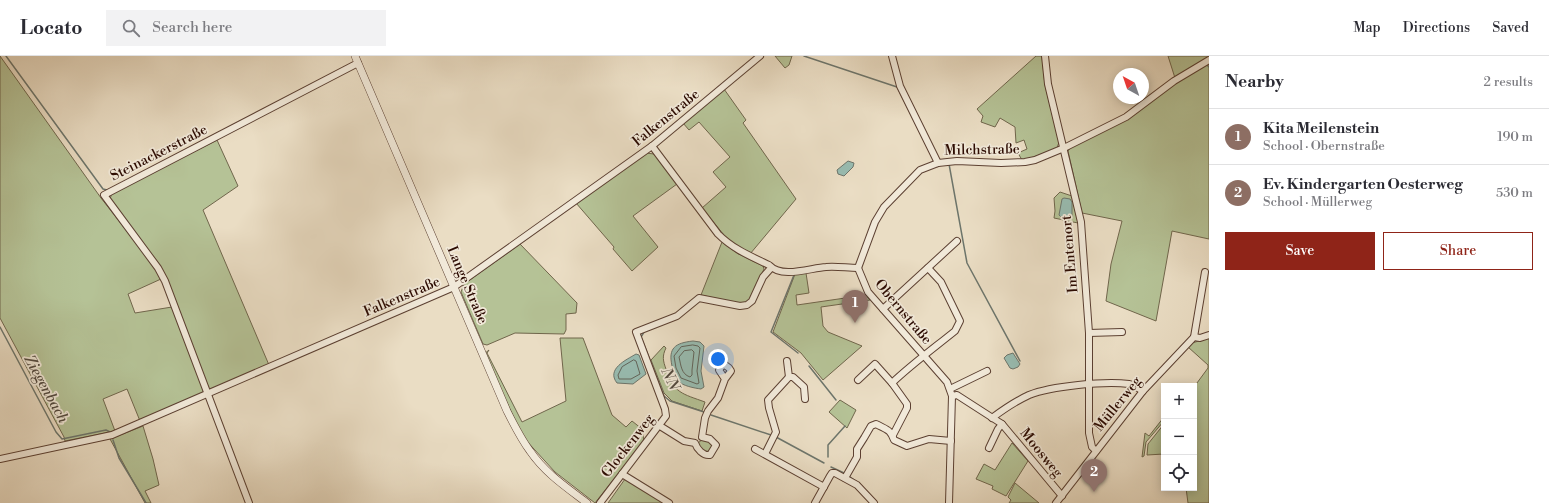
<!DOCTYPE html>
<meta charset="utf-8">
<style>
body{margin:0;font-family:"Libre Bodoni",serif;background:#f2f2f3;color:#2b2b33}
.controls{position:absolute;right:12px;bottom:12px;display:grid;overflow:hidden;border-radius:0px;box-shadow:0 2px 10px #0003}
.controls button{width:36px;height:36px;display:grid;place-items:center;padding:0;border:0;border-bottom:1px solid #e1e1e2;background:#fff;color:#2b2b33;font:20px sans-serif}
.compass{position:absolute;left:1113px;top:12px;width:36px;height:36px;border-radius:50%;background:#fff;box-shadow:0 2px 10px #0003;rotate:320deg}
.you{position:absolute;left:718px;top:303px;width:14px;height:14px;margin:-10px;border:3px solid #fff;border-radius:50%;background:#1a73e8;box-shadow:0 0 0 6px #1a73e833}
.badge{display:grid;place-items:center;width:26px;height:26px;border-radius:50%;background:#8f2418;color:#fff;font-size:13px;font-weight:700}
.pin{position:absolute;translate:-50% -33px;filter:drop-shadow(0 1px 2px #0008)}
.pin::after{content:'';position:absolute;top:21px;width:14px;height:12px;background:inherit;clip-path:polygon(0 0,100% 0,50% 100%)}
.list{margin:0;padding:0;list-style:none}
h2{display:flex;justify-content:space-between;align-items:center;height:52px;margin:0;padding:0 16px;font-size:17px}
h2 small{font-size:13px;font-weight:400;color:#7c7c81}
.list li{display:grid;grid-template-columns:26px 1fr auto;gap:12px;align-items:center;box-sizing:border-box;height:56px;padding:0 16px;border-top:1px solid #e1e1e2}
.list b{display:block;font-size:15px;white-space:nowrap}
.list p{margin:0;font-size:13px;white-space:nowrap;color:#7c7c81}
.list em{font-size:13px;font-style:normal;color:#7c7c81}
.actions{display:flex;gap:8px;padding:12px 16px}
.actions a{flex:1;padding:9px 0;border:1px solid #8f2418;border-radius:0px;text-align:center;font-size:14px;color:#8f2418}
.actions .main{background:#8f2418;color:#fff}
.icon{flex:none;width:22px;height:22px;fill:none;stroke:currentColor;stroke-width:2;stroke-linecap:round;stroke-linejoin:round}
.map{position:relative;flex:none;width:1209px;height:447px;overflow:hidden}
header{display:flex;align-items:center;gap:24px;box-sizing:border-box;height:56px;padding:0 20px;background:#fff;border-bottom:1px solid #e1e1e2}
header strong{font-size:19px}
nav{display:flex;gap:22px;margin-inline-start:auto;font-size:14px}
.search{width:280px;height:36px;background:#f2f2f3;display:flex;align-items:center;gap:10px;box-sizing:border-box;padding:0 14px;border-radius:0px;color:#7c7c81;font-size:15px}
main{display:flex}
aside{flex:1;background:#fff}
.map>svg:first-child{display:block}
.green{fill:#b5c296;stroke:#70664c}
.water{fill:#98bcb1;stroke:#6d756b}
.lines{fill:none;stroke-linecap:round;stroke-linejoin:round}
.shore{stroke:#62645a;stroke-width:1}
.stream{stroke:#6d756b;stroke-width:1.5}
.minor-casing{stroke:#5c4032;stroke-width:8}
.tertiary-casing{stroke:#5c4032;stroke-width:8}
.minor{stroke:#f1e9d9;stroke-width:6}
.tertiary{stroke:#f1e9d9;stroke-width:7}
.labels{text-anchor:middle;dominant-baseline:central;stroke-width:3.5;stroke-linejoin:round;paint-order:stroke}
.street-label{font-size:14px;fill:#2c0b02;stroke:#f1e9d9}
.water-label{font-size:15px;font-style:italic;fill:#52493f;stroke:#f1e9d9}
</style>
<header>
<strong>Locato</strong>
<div class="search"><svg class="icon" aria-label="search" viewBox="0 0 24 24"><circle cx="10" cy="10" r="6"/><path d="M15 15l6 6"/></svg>Search here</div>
<nav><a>Map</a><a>Directions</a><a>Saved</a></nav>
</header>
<main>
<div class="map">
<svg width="1209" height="447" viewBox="0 0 1209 447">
<rect width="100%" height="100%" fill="#eaddc4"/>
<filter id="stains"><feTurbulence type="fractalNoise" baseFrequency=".005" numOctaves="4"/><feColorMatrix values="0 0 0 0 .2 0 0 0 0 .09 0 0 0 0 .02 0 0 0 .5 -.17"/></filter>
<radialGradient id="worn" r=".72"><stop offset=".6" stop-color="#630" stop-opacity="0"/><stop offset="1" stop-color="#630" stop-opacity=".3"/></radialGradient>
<g class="green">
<polygon points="0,0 101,142 155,211 161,223 128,238 135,257 172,251 206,337 140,365 127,333 103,343 115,375 65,385 64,381 0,262"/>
<polygon points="775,0 792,0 789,9 785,12"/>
<polygon points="1036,0 1042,0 1045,29 1059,86 1057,92 1031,102 1022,104 1018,97 1027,93 1024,84 1016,87 1015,71 1000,62 995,71 981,66 983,60 977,53"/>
<polygon points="1168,0 1209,0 1209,1 1175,22"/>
<polygon points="1209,6 1209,183 1172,175 1156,265 1106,245 1111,208 1122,165 1082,157 1068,95 1072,90 1128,62 1175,27"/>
<polygon points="724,33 746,64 743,67 796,143 750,198 728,184 702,152 726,131 713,116 730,101 699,66 689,74 683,67"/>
<polygon points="217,84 238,130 203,154 269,309 211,334 207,333 165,222 110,143 112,137"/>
<polygon points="646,97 654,98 677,128 633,160 658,191 632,215 613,193 614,191 576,147"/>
<polygon points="1060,136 1072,140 1078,167 1054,162 1055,155 1054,142"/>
<polygon points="722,186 737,197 763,210 764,213 750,245 746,248 740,248 701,239"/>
<polygon points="520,188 577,247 576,257 566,258 566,274 564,278 515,277 487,289 483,288 461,236 464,228"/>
<polygon points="806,217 809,237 796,239 797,249 866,239 870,244 821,251 823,270 828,276 862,290 823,324 801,297 773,276 795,218"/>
<polygon points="560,282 583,282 612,359 626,371 632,365 642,373 644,385 595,447 555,416 523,381 484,298 489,294 487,297 522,366 566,345"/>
<polygon points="1209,282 1209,447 1188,447 1186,432 1194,432 1194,331 1208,312 1208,309 1188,291 1192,287"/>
<path d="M664,290L666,292C662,300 663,305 666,313C673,337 683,338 705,346L702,355L672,345L664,337L651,304Z"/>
<polygon points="840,344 856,354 847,372 829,356"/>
<polygon points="1164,361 1164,365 1146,386 1144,400 1142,401 1145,377 1149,380"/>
<polygon points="1164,368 1164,398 1147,399 1148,388"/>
<polygon points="143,370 153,403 159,429 145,435 151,447 145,447 110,383"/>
<path d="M703,383C708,383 711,387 713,391L707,398L701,394L698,387Z"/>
<polygon points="1012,387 1028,405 1006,440 992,433 993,430 976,423 984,408 995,414"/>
<polygon points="625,423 665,447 608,447"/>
<polygon points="1015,427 1039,447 1009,447 1011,444 1008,441"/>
</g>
<g class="water">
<polygon points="848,105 854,107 853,111 844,120 838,118 837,114"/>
<polygon points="1064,142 1070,143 1072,146 1072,161 1069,162 1061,161 1059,159 1062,143"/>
<path d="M693,285L700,286L704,290L701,315L704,331L701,333C694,332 683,330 678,325C674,321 673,315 672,310C668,292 675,287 693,285Z"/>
<polygon points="1013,297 1020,308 1018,311 1013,313 1010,312 1004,302 1007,299"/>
<path d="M636,298L639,299L646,318L633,328L617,327C606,313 626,304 636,298Z"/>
</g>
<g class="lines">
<g class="shore">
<polygon points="693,289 698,290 700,292 697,315 699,327 697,328 681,322 676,312 674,300 681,291"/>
<path d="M692,294L694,296L692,314V319L690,321C681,318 681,309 679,301L684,295Z"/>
<polygon points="634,304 636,305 640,318 631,323 619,323 618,319 622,311"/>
</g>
<g class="stream">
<polyline points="6,0 103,133 107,134"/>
<polyline points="804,0 897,31 918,72"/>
<polyline points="1206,8 1209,11"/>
<polyline points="949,108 967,207 1020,305"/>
<polyline points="794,219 771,276 798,297"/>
<polyline points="0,271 56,376 62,383 106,374 110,376"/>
<polyline points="644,276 641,281 664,340 670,345 704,356"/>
<polyline points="809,310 836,344"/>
<polyline points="711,359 771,379"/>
<polyline points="776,381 824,407"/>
<polyline points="113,384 119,402 146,447"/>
<polyline points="828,401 828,389 845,370"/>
<polyline points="831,411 844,417"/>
<polyline points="850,421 860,428"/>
</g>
<defs>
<g id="minor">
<polyline points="892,0 900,30 938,107"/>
<polyline points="1045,0 1048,28 1081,166 1089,277 1089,377 1092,391 1096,395"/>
<path d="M652,90L718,178C733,193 750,200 769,209C782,223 810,212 826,211C837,210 847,212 858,212"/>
<polyline points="858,212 875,166 884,151 920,114 938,107 957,105 1001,107 1025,106 1035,104 1064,92 1126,61 1174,25 1209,4"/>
<polyline points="858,212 868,236 947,326 952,340 949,447"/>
<polyline points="883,253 957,185"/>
<polyline points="1089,277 1122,276"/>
<polyline points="1194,281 1205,216"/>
<polyline points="787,305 789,321 793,321 804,331 805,343"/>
<path d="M858,324L875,308L892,327C912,308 934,292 955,275L960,265L941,226L928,212"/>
<polyline points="892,327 907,348 907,352 893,379"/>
<polyline points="950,333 987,315"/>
<polyline points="952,340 957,339 1002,368 1062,440"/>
<path d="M992,362C1004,353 1016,345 1029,339C1051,330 1105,325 1129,328C1135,329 1139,333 1143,335"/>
<path d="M660,370L684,385L695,387C697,393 703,400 710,399L716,389L710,383L702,381L705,362L708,355L718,342L725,323L731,315L729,312L725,309L722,310L719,314L725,323"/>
<polyline points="989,392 998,373 1002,368"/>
<polyline points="755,393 824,431"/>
<polyline points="765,398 776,376 769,352 768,344 789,321"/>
<polyline points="0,403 112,379 454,231 652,90 760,0"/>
<polyline points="622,418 669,447"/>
<path d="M845,422L857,401V393L864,382L871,370L876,368C887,374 890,373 894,384L907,390L929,383L951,385"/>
<polyline points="249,447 165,225 158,212 104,139 358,7"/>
<polyline points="600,447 666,360 665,353 636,276 677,260 699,242 740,250 747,249 752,245 763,221 771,212"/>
<polyline points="815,447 830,420 832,417 835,417 857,429 874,447"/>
<polyline points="1056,447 1143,335 1194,281 1200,282 1209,279"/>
</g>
<path id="tertiary" d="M355,0L507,355C514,369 521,383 530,395C545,417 566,431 587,447"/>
</defs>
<use href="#minor" class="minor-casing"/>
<use href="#tertiary" class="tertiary-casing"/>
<use href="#minor" class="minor"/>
<use href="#tertiary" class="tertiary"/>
</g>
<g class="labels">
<g class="street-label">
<text transform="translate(666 62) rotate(-39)">Falkenstraße</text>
<text transform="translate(982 94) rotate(-1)">Milchstraße</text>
<text transform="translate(159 97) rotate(-27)">Steinackerstraße</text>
<text transform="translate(1070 198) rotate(-95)">Im Entenort</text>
<text transform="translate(467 229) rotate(67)">Lange Straße</text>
<text transform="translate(402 241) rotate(-23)">Falkenstraße</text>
<text transform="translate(903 256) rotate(50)">Obernstraße</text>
<text transform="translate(1118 348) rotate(-51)">Müllerweg</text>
<text transform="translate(628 390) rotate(-52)">Glockenweg</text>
<text transform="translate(1041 397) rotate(51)">Moosweg</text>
</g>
<g class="water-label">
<text transform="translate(670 323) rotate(65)">NN</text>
<text transform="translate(46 333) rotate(61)">Ziegenbach</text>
</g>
</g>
<rect width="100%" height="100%" filter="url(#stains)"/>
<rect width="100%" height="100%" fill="url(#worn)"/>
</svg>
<div class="controls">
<button>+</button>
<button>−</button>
<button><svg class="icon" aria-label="locate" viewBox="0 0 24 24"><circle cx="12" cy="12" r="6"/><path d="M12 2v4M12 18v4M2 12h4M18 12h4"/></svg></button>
</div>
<svg class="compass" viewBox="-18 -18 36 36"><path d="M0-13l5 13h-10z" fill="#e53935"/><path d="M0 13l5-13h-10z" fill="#7c7c81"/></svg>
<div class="you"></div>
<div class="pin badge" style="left:855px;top:267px;background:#8d6e63">1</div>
<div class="pin badge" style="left:1094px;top:436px;background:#8d6e63">2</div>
</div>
<aside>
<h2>Nearby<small>2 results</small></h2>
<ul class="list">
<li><span class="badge" style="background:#8d6e63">1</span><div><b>Kita Meilenstein</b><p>School · Obernstraße</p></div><em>190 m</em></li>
<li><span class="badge" style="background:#8d6e63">2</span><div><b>Ev. Kindergarten Oesterweg</b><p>School · Müllerweg</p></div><em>530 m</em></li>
</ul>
<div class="actions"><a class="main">Save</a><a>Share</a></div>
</aside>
</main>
